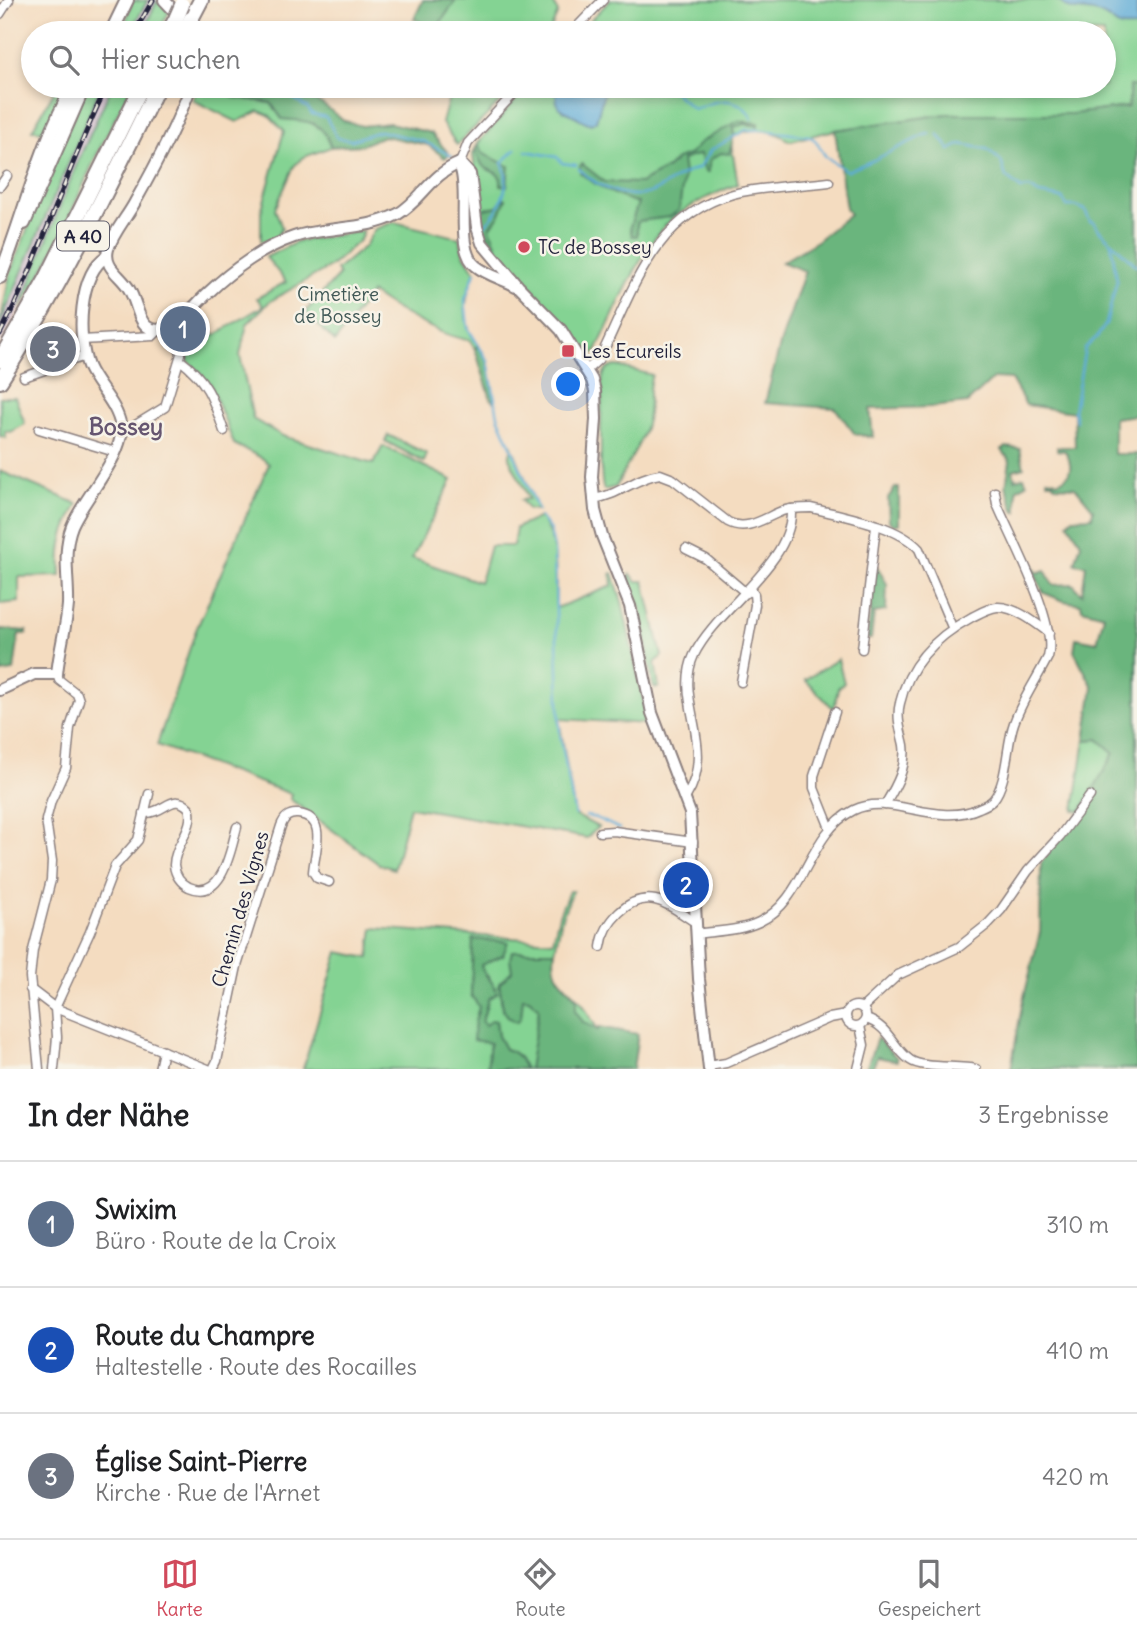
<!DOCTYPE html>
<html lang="de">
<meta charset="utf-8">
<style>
body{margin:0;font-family:Delius,sans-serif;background:#f2f2f2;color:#202124}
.you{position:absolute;left:569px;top:385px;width:24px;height:24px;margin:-18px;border:5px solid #fff;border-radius:50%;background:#1a73e8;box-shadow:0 0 0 10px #1a73e833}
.badge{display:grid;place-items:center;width:46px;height:46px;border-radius:50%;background:#d1495b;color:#fff;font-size:23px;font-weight:700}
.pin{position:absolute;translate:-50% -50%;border:4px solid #fff;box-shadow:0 2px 7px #0006}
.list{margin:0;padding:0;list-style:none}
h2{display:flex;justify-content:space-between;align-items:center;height:91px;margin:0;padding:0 28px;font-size:30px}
h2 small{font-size:23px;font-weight:400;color:#757577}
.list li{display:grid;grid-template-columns:46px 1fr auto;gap:21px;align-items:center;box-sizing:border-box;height:126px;padding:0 28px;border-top:2px solid #e0e0e0}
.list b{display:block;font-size:26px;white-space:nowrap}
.list p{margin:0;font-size:23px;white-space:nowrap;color:#757577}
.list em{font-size:23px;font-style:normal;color:#757577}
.icon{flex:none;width:38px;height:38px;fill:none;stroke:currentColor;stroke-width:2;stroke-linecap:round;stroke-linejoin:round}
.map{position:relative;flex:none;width:1137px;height:1069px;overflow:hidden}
.search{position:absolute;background:#fff;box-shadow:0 4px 10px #0003;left:21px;right:21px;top:21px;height:77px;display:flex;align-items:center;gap:18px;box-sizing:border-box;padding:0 24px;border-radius:38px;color:#757577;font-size:26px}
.sheet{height:469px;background:#fff}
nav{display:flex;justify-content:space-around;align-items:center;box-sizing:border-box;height:98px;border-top:2px solid #e0e0e0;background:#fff;font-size:19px;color:#757577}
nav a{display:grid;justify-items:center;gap:4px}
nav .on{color:#d1495b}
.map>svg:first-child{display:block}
.industrial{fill:#d0bdcd}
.green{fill:#84d393;stroke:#537a67;stroke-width:2}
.forest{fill:#6bb57d;stroke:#466c5c;stroke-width:2}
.water{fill:#5dabd7;stroke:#406689;stroke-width:2}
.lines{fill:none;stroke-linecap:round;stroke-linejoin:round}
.stream{stroke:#5dabd7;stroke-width:2.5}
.minor-casing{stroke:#8b7f7e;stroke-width:11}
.tertiary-casing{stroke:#8b7f7e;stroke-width:14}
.primary-casing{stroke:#8b7f7e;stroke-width:16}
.motorway-casing{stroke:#8b7f7e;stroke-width:18}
.minor{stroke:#fff;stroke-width:8}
.tertiary{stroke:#fff;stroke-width:10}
.primary{stroke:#fff;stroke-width:12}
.motorway{stroke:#fff;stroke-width:14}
.rail-casing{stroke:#22223b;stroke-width:5}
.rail{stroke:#f7f3e8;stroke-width:2.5;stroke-dasharray:8;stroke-linecap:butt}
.motorway-bridge-casing{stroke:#8b7f7e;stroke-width:18;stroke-linecap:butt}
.motorway-bridge{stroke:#fff;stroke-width:14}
.poi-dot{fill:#d1495b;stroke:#f7f3e8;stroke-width:2.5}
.labels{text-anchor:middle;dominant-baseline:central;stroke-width:5;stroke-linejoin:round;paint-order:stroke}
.shield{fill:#f7f3e8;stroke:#62616f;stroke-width:2}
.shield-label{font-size:18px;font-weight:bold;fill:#22223b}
.poi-label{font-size:19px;fill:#22223b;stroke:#f7f3e8;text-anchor:start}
.park-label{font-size:19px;fill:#3f5755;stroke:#f7f3e8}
.street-label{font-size:19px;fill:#22223b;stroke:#f7f3e8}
.quarter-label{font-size:23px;font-weight:bold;fill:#655570;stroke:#f7f3e8}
</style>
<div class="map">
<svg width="1137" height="1069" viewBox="0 0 1137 1069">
<rect width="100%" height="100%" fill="#f7f3e8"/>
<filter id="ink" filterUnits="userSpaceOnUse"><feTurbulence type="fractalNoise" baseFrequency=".0143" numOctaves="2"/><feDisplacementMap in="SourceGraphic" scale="14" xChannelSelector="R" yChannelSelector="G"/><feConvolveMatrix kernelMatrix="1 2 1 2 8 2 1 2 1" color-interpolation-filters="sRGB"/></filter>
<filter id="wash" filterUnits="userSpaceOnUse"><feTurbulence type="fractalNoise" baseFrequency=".00686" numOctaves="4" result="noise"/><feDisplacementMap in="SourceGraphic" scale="28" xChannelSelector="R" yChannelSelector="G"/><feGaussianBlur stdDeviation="1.57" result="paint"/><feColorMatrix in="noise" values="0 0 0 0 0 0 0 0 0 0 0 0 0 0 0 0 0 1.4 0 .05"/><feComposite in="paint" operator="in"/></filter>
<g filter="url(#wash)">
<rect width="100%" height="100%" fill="#f4dcc0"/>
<g class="industrial">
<polygon points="148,0 158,0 147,25 142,33 129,33"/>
<polygon points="101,86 112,86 20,308 0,344 0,324"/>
</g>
<g class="green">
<path d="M148,0L129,33H119C128,24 127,12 133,1Z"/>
<polygon points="456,0 552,0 558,13 549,33 444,33 439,31 440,23"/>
<path d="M610,0H1137V86H1130L1128,107L1072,114H947L835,130L790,141C773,129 754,126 734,136L731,143L738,184C714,194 690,204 670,221C642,245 613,317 595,353L588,354L565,324L495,250L488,239L483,227L473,154L478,143L528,86H1104V33H578Z"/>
<polygon points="157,1 169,12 158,33 142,33"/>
<polygon points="57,86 68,86 30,171 44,131 32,130"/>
<polygon points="87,86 101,86 0,324 10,273 58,152"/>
<path d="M112,86H132C119,111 105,137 93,163C71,212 51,264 20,308L76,166Z"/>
<path d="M198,86H231L233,97L271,103L282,119L306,120L326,132L331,147L304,157L294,166L275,209L282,228C276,239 274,242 261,241V212L284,131L269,115L259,111L237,122L193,100Z"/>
<polygon points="452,86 516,86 457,145 442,123"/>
<path d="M394,222L460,238L463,253L475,272C464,298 460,321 478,345L475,349L469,340C442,337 394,309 371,293L335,342L305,312L339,275L336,270L364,247L375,229Z"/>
<path d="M363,231L360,240L331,266L269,302L247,324L240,355L253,419L283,436L373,464L383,446L452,480L412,558L479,582L482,575L490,546H513L516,528L540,517C560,545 555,575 556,608L612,586L611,574L613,573L622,602L648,724L559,719L575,815L598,827L587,838L410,807L394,869L379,864L290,799L291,794L157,745L196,630L269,464L262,458L234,444L210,383L187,360C182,345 192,334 202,324L215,335L263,306L257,298L286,282L266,257L299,241Z"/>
<path d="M617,366L652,375C647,389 650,400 648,414C645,440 627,463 616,487L604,490C598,482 602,401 602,383C603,374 605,366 617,366Z"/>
<polygon points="0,397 15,397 25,424 11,432 5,431 6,438 0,436"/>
<polygon points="388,435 427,454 424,462 385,441"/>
<polygon points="512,446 538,510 528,509 521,500 529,499 509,458"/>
<path d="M0,471L78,504C63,531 59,545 61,576L19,577V602L0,604Z"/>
<polygon points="631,574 636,581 644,581 662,656 655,663 659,687 655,688 653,685 640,606 628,577"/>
<polygon points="838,659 844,683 838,688 834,709 805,680"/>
<polygon points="1098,739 1115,753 1081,811 1074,810 1085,740"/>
<path d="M569,891H573L562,917L555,951H512V971L499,983L502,1010L521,1016L522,998L553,963L556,975L582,1003L598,1030L599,1027L608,1029L584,1069H524C521,1057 517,1053 505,1049L498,1036L496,1021L485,1025L482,1022L488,999L489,977L482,972L481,965L503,955L474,939L471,995L480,1007L475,1021L474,1040L490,1042L487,1069H303L338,952L369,958L373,928L553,941L559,915Z"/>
</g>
<g class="forest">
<polygon points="423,0 456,0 440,23 439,31 414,19"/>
<path d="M231,86L273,88L284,86L322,104L345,121L362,126L390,123L431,133L449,154L445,158L428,145L384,136L362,145L331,147C321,118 308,122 282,119L271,103L232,97Z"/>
<path d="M1130,86H1137V415L1114,418V454H1137V1069H1011L1022,1005L1040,932L1041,863L1081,811L1114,753L1098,739L1085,740L1093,687L1074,651L1076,638L1097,642L1104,615L1082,609L1081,604L1064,601L1044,593L1012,528L1015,526L1037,573L1045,570L1053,585L1073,584L1082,594L1086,565L1075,563L1081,543L1068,523L1073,518L1092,517L1093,509L1075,487L1055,486L1052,482H1047V479L1054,480L1056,482C1073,478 1073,464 1065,451L1057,450V447H1075L1074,412L1026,405L1011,379L994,378L967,403L932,407L870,409L873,437L855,434L835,408L765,403L781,341L805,271L782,262L814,243L850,214L846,209L835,130L947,114H1072L1128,107Z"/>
<path d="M738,121L758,123V126L745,124L733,127L734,136L729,154L721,153L710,160L708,172H705L700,154L682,160L684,174L679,210L670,217L639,221L637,224V236H632L630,227L638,203C616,197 598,187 580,173V166L582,164L605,182L640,183L668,168L677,159L690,154L701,142Z"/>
<path d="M478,143L482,153L509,166L507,186L501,185C502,170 492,174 483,166C480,162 477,154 475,150Z"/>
<polygon points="504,198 506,199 500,214 490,228 497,247 495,250 483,227 480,210 497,206"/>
<polygon points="478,345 488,361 495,402 491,399 475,349"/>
<polygon points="1006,447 1020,449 1024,467 1013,470 1015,479 1024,477 1027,484 1017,489 1017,512 1015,512 1006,486 1010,461 1002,450"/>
<polygon points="895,488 899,488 899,524 893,525 889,521 888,498"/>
<polygon points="876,567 878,568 887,584 886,611 874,613 871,639 867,639"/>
<polygon points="0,629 27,631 27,634 19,634 14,671 1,673"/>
<path d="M473,939L508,942L503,955L481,965C482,976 495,980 497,993L488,999L482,1022L485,1025L492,1020L496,1021L498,1036L505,1049C519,1053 519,1058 525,1069H487L490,1043L473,1040L475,1021L479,1007L471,995Z"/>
<path d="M512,951H555C551,975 562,982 577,999L575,1010L583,1022L598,1030L599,1027L638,1034L633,1069H529L539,1008L529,999L523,998L521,1017L517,1022C499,1015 503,1000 499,984L512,971L510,959Z"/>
<polygon points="877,1038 897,1058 897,1061 877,1057 872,1069 866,1069"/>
</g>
<g class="water">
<path d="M1058,0H1137V27C1110,29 1119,22 1100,14C1083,7 1074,16 1058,0Z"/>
<path d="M556,86H606L596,121L591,124C584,122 581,119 575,116C556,107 556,109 556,86Z"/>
</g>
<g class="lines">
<g class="stream">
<path d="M263,86C273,91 282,93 292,98C299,100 300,105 307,107L312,114L326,117L337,138L352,140L380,131L423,141L452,156"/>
<path d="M667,86L692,108L695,109C716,100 740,93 752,119"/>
<polyline points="938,134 950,150 961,144 987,149 1001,161 1006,177 1021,189 1030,188 1039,194 1062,198 1067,206 1076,206 1085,210 1090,221 1095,223 1099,230 1137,266"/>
<polyline points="526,151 557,157 562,163 576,165"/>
<path d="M579,169C590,180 602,188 617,192C658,204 663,178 699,168L711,150L746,130H761L809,136L815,140L826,157L847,171L874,160L924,135L930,134"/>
<path d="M484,226C499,212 513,183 502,163L516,149"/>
<polyline points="475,272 465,300 468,328 488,361 498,416 538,510"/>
<polyline points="1076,421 1074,411 1085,348 1097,337 1106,324 1117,280 1111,243"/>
<polyline points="540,517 550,530 554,548 560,734 575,815"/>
<polyline points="586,816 596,818 620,829"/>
<polyline points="667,835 685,836"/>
</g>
</g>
</g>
<g filter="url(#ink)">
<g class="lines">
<defs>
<g id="minor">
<polyline points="0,14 9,0"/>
<polyline points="571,33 603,0"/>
<polyline points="460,163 468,143 521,86"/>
<polyline points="0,186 7,176"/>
<polyline points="82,340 153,336 160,329 180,349 181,354 165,407 121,434"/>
<path d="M180,360C208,381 213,399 224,431"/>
<path d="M588,369L600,358C633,291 653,216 733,194C764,186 798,186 829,182"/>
<polyline points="24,377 85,356"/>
<polyline points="39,429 115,452"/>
<path d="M593,499C618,496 636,477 660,474L673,479L728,522C747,532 764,518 782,511C791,508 801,508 811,508C842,516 896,524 919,549L952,627"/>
<polyline points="686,549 706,559 746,593"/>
<polyline points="862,649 876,526"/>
<polyline points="741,682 755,605 754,594 749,588"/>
<path d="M686,797C718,747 673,700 694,655C716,609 794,563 791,509"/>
<path d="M885,805C896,786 907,768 904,745C901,731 896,718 900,703C909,663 937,636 972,617C980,613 988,608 997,607C1014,606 1036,623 1049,633"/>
<path d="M144,813C165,814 172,791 189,808C196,827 174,845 174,865C175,875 181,883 189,887C223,902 231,848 237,827"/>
<polyline points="830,828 814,788 814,776 835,712"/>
<polyline points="600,832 614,831 693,842"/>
<path d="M696,934C716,931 740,931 759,922C807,899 807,833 854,810C891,792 937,828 979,808C984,806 989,804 993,800C1008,782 1006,745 1014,723C1022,700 1037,679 1048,657C1058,623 1011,538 997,504L995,492"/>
<path d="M601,947C604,923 628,895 655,900C670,903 683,915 695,922"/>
<polyline points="30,989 55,1008 208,1069"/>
<circle cx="856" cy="1016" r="10"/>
<polyline points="862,1008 898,975 959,947 988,924 1001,910 1028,871 1060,836 1090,796"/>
<path d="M866,1019C889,1026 892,1047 910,1060C923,1069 958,1065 976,1069"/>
<polyline points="709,1066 726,1063 830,1018 846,1015"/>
<polyline points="39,1069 30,977 33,950 51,880 52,861 46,820 51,801 66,768 70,728 79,700 77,694 59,680 57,674"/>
<polyline points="54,1069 57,1037 55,1008 90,932 115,866 138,840 149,794"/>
<polyline points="159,1069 163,1051"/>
<path d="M213,1069L217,1061L237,966L281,826C284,818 288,813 298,814C329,817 314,854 313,872L317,878L329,882"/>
<polyline points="858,1069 864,1045 860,1026"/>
</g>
<g id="tertiary">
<polyline points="164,0 181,18"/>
<path d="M191,86C177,125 156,165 135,202C127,217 113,233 108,249C103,268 121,275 129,289C141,309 137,342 174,325C187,315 197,303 209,292C232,270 264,247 294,237C328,226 366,231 398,214C422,200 430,175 460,163"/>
<polyline points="460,163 470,174 477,227 482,243 519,287 561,330 592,380 595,391 596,419 592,477 595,510 602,536 630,606 652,713 690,813 699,979 709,1069"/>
<path d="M461,170C469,194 455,251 476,266C487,275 503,279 516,286"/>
<path d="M0,690L34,674H57C59,651 66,629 68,605C69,579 62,551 72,526C83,499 125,454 121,427C117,403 97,387 88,366C77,338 78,274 107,256"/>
</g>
<g id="primary">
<polyline points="111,33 127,0"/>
<polyline points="24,223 84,86"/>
<path d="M0,277C25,214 40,145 74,86"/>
</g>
<g id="motorway">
<polyline points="191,19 201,0"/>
<polyline points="168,33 175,21"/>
<polyline points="0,360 46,280 142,86"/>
<path d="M0,381C60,288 109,186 158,86"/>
</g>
</defs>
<use href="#minor" class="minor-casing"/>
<use href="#tertiary" class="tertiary-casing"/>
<use href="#primary" class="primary-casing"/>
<use href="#motorway" class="motorway-casing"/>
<use href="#minor" class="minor"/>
<use href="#tertiary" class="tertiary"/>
<use href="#primary" class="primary"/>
<use href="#motorway" class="motorway"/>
<defs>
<g id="rail">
<polyline points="134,33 153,0"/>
<path d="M0,334C42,254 67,167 107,86"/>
</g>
</defs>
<use href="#rail" class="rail-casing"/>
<use href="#rail" class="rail"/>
<defs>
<g id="motorway-bridge">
<polyline points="175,21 182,5"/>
<polyline points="184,33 191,19"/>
</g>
</defs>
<use href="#motorway-bridge" class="motorway-bridge-casing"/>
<use href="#motorway-bridge" class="motorway-bridge"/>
</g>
</g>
<g class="poi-dot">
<circle cx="524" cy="247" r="7"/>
<rect x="561" y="344" width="14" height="14" rx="3.5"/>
</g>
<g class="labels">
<rect class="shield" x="57" y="221.5" width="52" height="29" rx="5"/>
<g class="shield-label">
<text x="83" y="236">A 40</text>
</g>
<g class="poi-label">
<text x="538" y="247">TC de Bossey</text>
<text x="582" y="351">Les Ecureils</text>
</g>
<g class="park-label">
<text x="338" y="294">Cimetière<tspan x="338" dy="22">de Bossey</tspan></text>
</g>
<g class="street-label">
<text transform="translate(240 909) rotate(-74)">Chemin des Vignes</text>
</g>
<g class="quarter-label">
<text x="126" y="426">Bossey</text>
</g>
</g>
</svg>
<div class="you"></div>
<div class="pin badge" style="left:183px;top:329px;background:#5c6f8a">1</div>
<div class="pin badge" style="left:686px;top:885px;background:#1a4fb4">2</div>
<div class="pin badge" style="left:53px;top:349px;background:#6b7280">3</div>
<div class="search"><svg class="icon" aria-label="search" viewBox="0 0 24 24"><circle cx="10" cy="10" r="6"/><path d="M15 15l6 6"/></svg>Hier suchen</div>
</div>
<section class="sheet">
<h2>In der Nähe<small>3 Ergebnisse</small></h2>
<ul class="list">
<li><span class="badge" style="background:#5c6f8a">1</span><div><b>Swixim</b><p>Büro · Route de la Croix</p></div><em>310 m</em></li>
<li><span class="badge" style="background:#1a4fb4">2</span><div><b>Route du Champre</b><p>Haltestelle · Route des Rocailles</p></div><em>410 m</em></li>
<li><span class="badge" style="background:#6b7280">3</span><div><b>Église Saint-Pierre</b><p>Kirche · Rue de l'Arnet</p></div><em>420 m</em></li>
</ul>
</section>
<nav>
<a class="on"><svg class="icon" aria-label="map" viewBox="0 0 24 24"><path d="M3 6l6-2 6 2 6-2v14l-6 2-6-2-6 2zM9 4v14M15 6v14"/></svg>Karte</a>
<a><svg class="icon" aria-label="directions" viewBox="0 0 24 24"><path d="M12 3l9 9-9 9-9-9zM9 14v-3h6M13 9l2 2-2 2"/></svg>Route</a>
<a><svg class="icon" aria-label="saved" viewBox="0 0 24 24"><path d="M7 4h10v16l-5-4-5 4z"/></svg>Gespeichert</a>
</nav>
